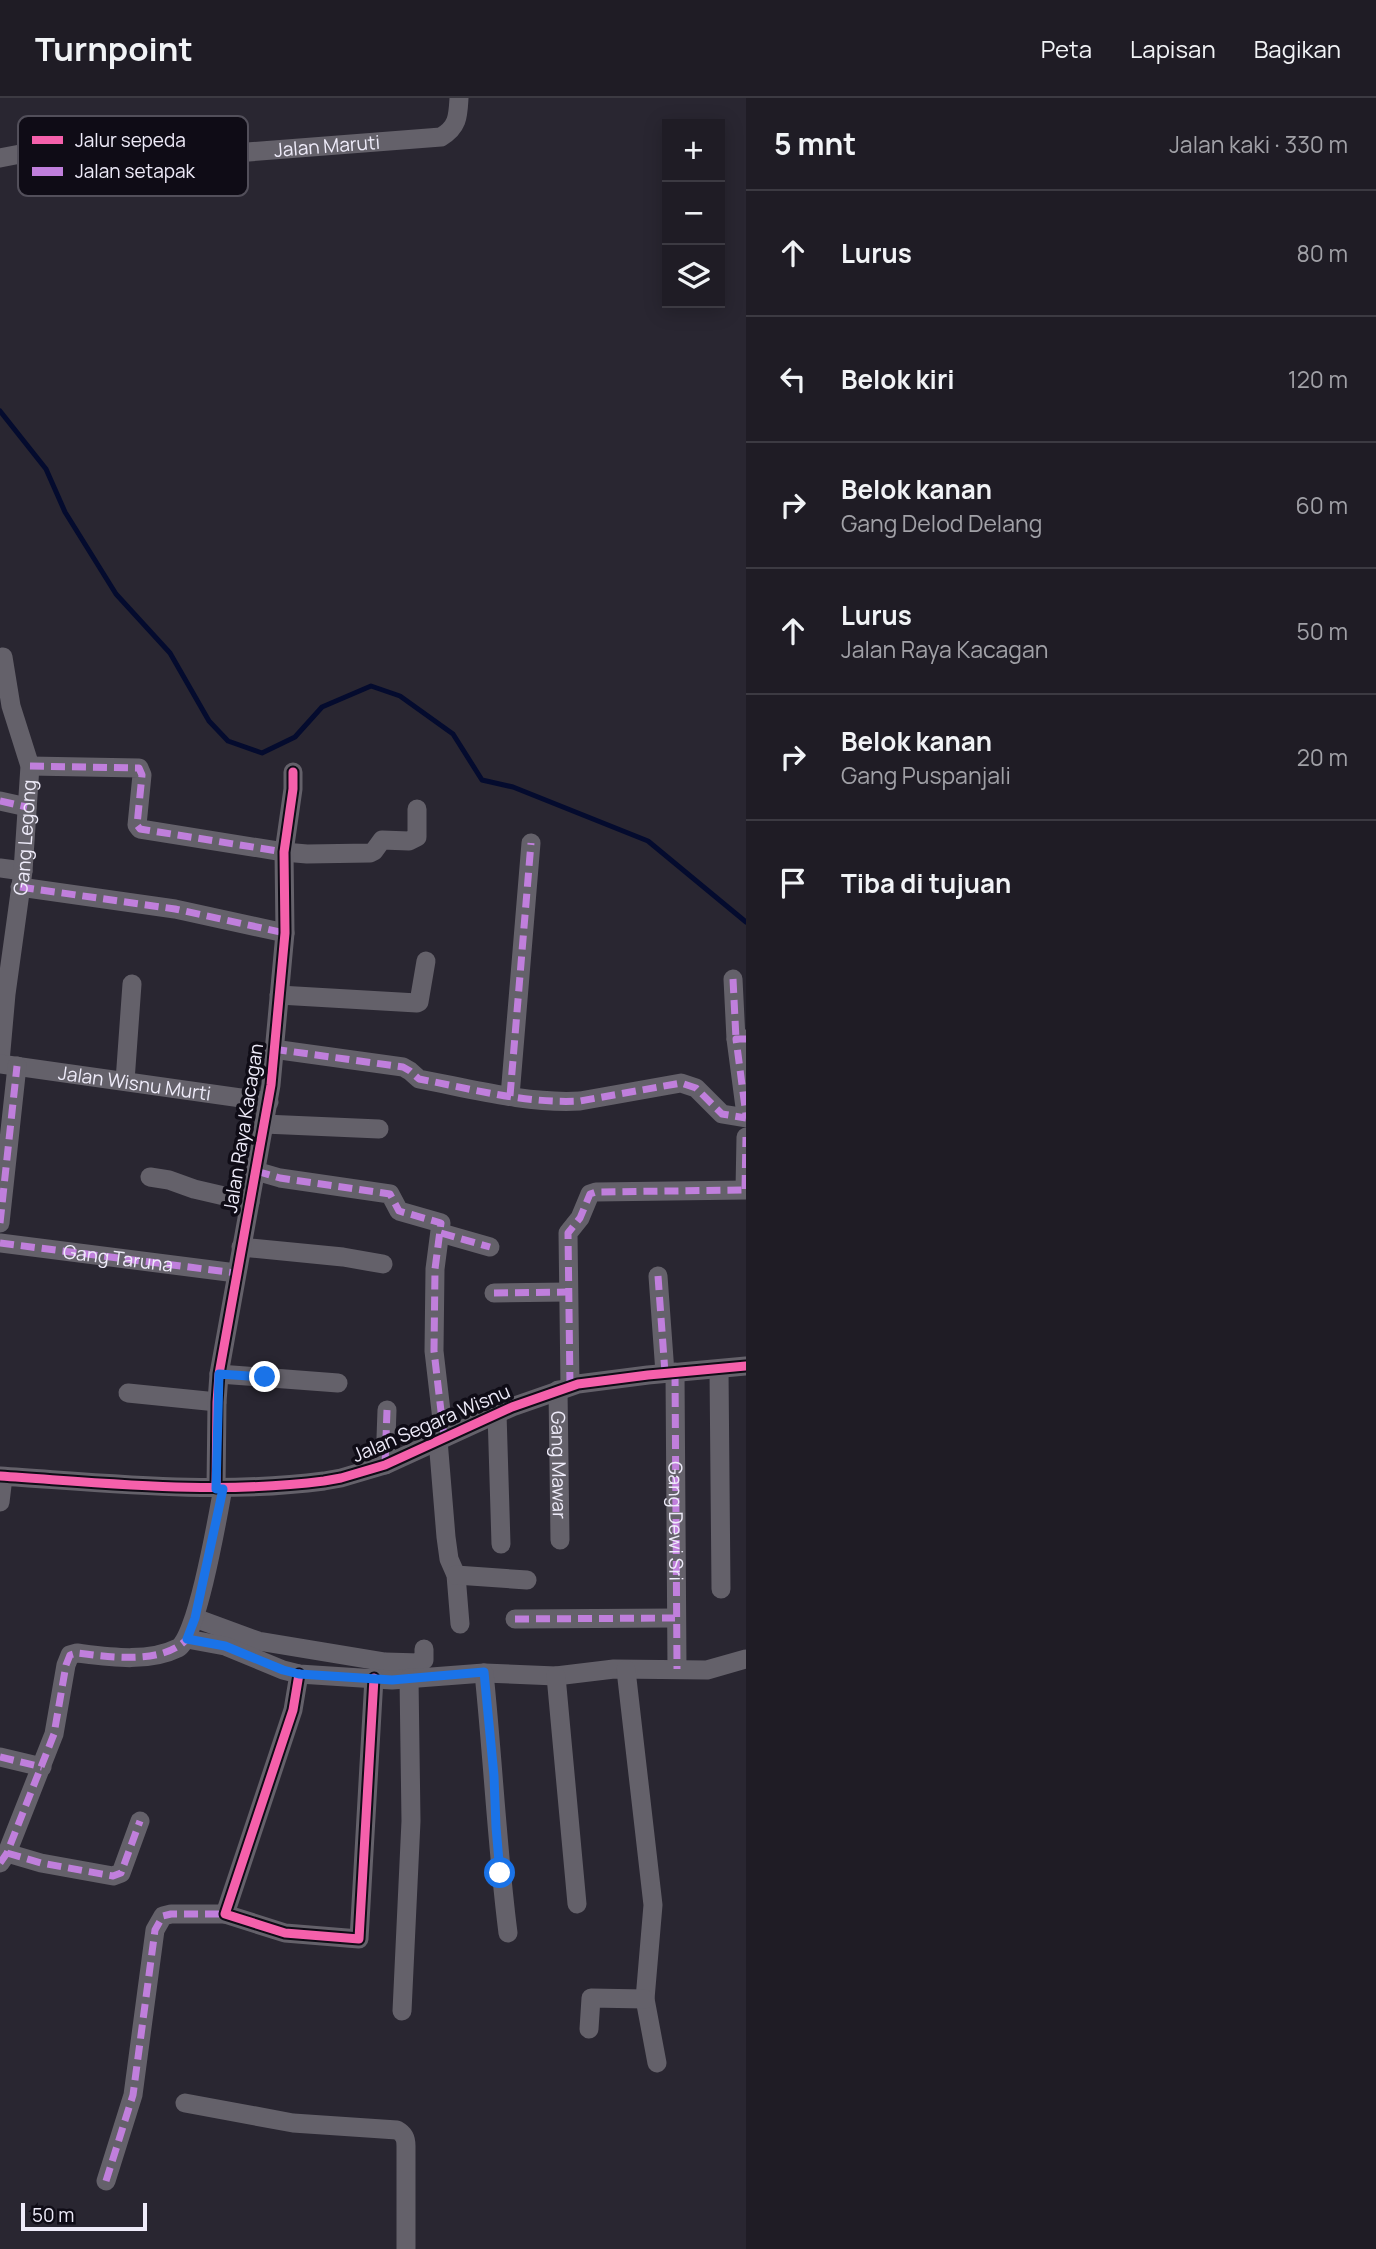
<!DOCTYPE html>
<html lang="id">
<meta charset="utf-8">
<style>
body{margin:0;font-family:Manrope,sans-serif;background:#2c2932;color:#f1f3f6}
.controls{position:absolute;right:21px;top:21px;display:grid;overflow:hidden;border-radius:0px;box-shadow:0 4px 18px #0003}
.controls button{width:63px;height:63px;display:grid;place-items:center;padding:0;border:0;border-bottom:2px solid #3c3a42;background:#1f1c25;color:#f1f3f6;font:35px sans-serif}
.scale{position:absolute;left:21px;bottom:18px;width:126px;box-sizing:border-box;padding-left:7px;border:4px solid #eeebf9;border-top:0;font-size:19px;line-height:24px;white-space:nowrap;color:#eeebf9;-webkit-text-stroke:5px #0f0c16;paint-order:stroke}
.stop{position:absolute;width:21px;height:21px;margin:-16px;border:5px solid #1a73e8;border-radius:50%;background:#fff}
.stop.end{background:#1a73e8;border-color:#fff;box-shadow:0 2px 7px #0008}
.list{margin:0;padding:0;list-style:none}
h2{display:flex;justify-content:space-between;align-items:center;height:91px;margin:0;padding:0 28px;font-size:30px}
h2 small{font-size:23px;font-weight:400;color:#a1a1a7}
.list li{display:grid;grid-template-columns:46px 1fr auto;gap:21px;align-items:center;box-sizing:border-box;height:126px;padding:0 28px;border-top:2px solid #3c3a42}
.list b{display:block;font-size:26px;white-space:nowrap}
.list p{margin:0;font-size:23px;white-space:nowrap;color:#a1a1a7}
.list em{font-size:23px;font-style:normal;color:#a1a1a7}
.icon{flex:none;width:38px;height:38px;fill:none;stroke:currentColor;stroke-width:2;stroke-linecap:round;stroke-linejoin:round}
.map{position:relative;flex:none;width:746px;height:2151px;overflow:hidden}
header{display:flex;align-items:center;gap:42px;box-sizing:border-box;height:98px;padding:0 35px;background:#1f1c25;border-bottom:2px solid #3c3a42}
header strong{font-size:33px}
nav{display:flex;gap:38px;margin-inline-start:auto;font-size:24px}
main{display:flex}
aside{flex:1;background:#1f1c25}
.map>svg:first-child{display:block}
.lines{fill:none;stroke-linecap:round;stroke-linejoin:round}
.stream{stroke:#040b2e;stroke-width:5}
.minor{stroke:#64616a;stroke-width:19}
.quiet{stroke:#c07fdc;stroke-width:7;stroke-dasharray:14 7;stroke-linecap:butt}
.cycleway-casing{stroke:#0f0c16;stroke-width:13}
.cycleway{stroke:#f560ab;stroke-width:9}
.route{stroke:#1a73e8;stroke-width:9}
.labels{text-anchor:middle;dominant-baseline:central;stroke-width:7;stroke-linejoin:round;paint-order:stroke}
.street-label{font-size:19px;fill:#eeebf9;stroke:#0f0c16}
.key{fill:#0f0c16;stroke:#524f5a;stroke-width:2}
.key-label{font-size:19px;fill:#eeebf9}
</style>
<header>
<strong>Turnpoint</strong>
<nav><a>Peta</a><a>Lapisan</a><a>Bagikan</a></nav>
</header>
<main>
<div class="map">
<svg width="746" height="2151" viewBox="0 0 746 2151">
<rect width="100%" height="100%" fill="#292631"/>
<g class="lines">
<polyline class="stream" points="0,313 46,371 65,414 116,496 170,555 209,623 228,643 262,655 295,639 322,609 371,588 400,598 453,636 482,682 513,689 648,743 746,824"/>
<g class="minor">
<path id="s1" d="M0,60L36,53H50L97,62L132,63L441,39C458,29 458,18 459,0"/>
<polyline points="30,668 139,670 142,677 137,727 140,731 284,754 307,756 370,755 374,753 382,742 409,743 417,739 417,711"/>
<polyline points="0,703 27,709"/>
<polyline points="0,770 23,773"/>
<polyline points="20,789 175,811 285,835"/>
<polyline points="733,881 736,941"/>
<polyline points="279,897 417,905 419,904 426,863"/>
<polyline points="746,941 736,941 746,1017"/>
<path d="M273,951L403,969L410,973L419,981C472,991 527,1006 580,1003L681,985L696,990L722,1016L746,1020"/>
<path id="s2" d="M0,964L6,896L23,773L30,668L11,608L3,559"/>
<path id="s3" d="M0,966L269,1004"/>
<polyline points="125,983 132,886"/>
<polyline points="510,998 531,745"/>
<polyline points="264,1026 379,1031"/>
<polyline points="256,1073 280,1080 390,1096 399,1113 441,1125 435,1171 434,1253 444,1339"/>
<polyline points="150,1079 169,1082 194,1091 250,1104"/>
<polyline points="745,1091 746,1039"/>
<polyline points="0,1125 17,968"/>
<polyline points="441,1135 490,1149"/>
<polyline points="0,1145 236,1175"/>
<polyline points="241,1149 343,1159 383,1166"/>
<polyline points="658,1178 665,1275"/>
<polyline points="494,1195 568,1194"/>
<polyline points="719,1271 721,1491"/>
<polyline points="675,1274 677,1571"/>
<polyline points="219,1276 338,1285"/>
<polyline points="570,1288 568,1135 580,1120 590,1096 596,1094 746,1092"/>
<path id="s4" d="M558,1292L560,1442"/>
<polyline points="128,1295 217,1304"/>
<polyline points="497,1315 501,1446"/>
<polyline points="438,1342 446,1439 449,1461 456,1477 460,1526"/>
<polyline points="385,1367 387,1312"/>
<path d="M0,1378C108,1385 216,1397 324,1383L341,1380L385,1367L512,1309L578,1286L648,1277L746,1268"/>
<polyline points="216,1390 217,1304 219,1276 271,987 285,835 284,754 293,691 293,674"/>
<polyline points="0,1404 3,1379"/>
<polyline points="456,1477 527,1482"/>
<polyline points="195,1520 258,1543 385,1564 420,1565 424,1562 424,1551"/>
<polyline points="515,1521 675,1520"/>
<polyline points="187,1541 225,1548 283,1572 299,1576 392,1582 484,1575 556,1578 614,1571 707,1572 746,1561"/>
<polyline points="626,1572 653,1807 645,1901 657,1965"/>
<path d="M484,1575C493,1662 497,1749 508,1835"/>
<polyline points="299,1576 293,1612 225,1816 285,1835 359,1841 374,1580"/>
<polyline points="556,1578 577,1806"/>
<polyline points="0,1659 42,1669"/>
<polyline points="7,1755 41,1765 113,1778 121,1775 140,1723"/>
<path d="M0,1765L7,1755L54,1636L66,1567L70,1557L77,1555C109,1559 148,1565 178,1550C197,1540 218,1417 223,1390"/>
<polyline points="402,1913 411,1723 409,1580"/>
<polyline points="589,1931 591,1900 645,1901"/>
<path d="M185,2005L293,2025L397,2032C404,2036 406,2040 406,2048V2151"/>
<polyline points="106,2083 133,1997 155,1832 163,1818 171,1816 225,1816"/>
</g>
<g class="quiet">
<polyline points="30,668 139,670 142,677 137,727 140,731 284,754"/>
<polyline points="0,703 27,709"/>
<polyline points="20,789 175,811 285,835"/>
<polyline points="733,881 736,941"/>
<polyline points="746,941 736,941 746,1017"/>
<path d="M273,951L403,969L410,973L419,981C472,991 527,1006 580,1003L681,985L696,990L722,1016L746,1020"/>
<polyline points="510,998 531,745"/>
<polyline points="256,1073 280,1080 390,1096 399,1113 441,1125 435,1171 434,1253 444,1339"/>
<polyline points="745,1091 746,1039"/>
<polyline points="0,1125 17,968"/>
<polyline points="441,1135 490,1149"/>
<path id="s5" d="M0,1145L236,1175"/>
<polyline points="658,1178 665,1275"/>
<polyline points="494,1195 568,1194"/>
<path id="s6" d="M675,1274L677,1571"/>
<polyline points="570,1288 568,1135 580,1120 590,1096 596,1094 746,1092"/>
<polyline points="385,1367 387,1312"/>
<polyline points="515,1521 675,1520"/>
<polyline points="0,1659 42,1669"/>
<polyline points="7,1755 41,1765 113,1778 121,1775 140,1723"/>
<path d="M0,1765L7,1755L54,1636L66,1567L70,1557L77,1555C109,1559 163,1567 187,1541"/>
<polyline points="106,2083 133,1997 155,1832 163,1818 171,1816 225,1816"/>
</g>
<defs>
<g id="cycleway">
<path d="M0,1378C108,1385 216,1397 324,1383L341,1380L385,1367L512,1309L578,1286L648,1277L746,1268"/>
<polyline points="216,1390 217,1304 219,1276 271,987 285,835 284,754 293,691 293,674"/>
<polyline points="299,1576 293,1612 225,1816 285,1835 359,1841 374,1580"/>
</g>
</defs>
<use href="#cycleway" class="cycleway-casing"/>
<use href="#cycleway" class="cycleway"/>
</g>
<g class="lines">
<polyline class="route" points="265,1279 219,1276 216,1391 223,1391 195,1520 187,1541 225,1548 283,1572 299,1576 392,1582 484,1574 494,1678 496,1729 500,1775"/>
</g>
<g class="labels">
<g class="street-label">
<text stroke="none"><textPath href="#s1" startOffset="329">Jalan Maruti</textPath></text>
<text stroke="none"><textPath href="#s2" startOffset="226">Gang Legong</textPath></text>
<text stroke="none"><textPath href="#s3" startOffset="136">Jalan Wisnu Murti</textPath></text>
<text transform="translate(243 1030) rotate(-81)">Jalan Raya Kacagan</text>
<text stroke="none"><textPath href="#s5" startOffset="119">Gang Taruna</textPath></text>
<text transform="translate(431 1325) rotate(-23)">Jalan Segara Wisnu</text>
<text stroke="none"><textPath href="#s4" startOffset="75">Gang Mawar</textPath></text>
<text stroke="none"><textPath href="#s6" startOffset="149">Gang Dewi Sri</textPath></text>
</g>
</g>
<rect x="18" y="18" width="230" height="80" rx="10" class="key"/>
<rect x="32" y="38" width="31" height="8" fill="#f560ab"/>
<rect x="32" y="69" width="31" height="9" fill="#c07fdc"/>
<g class="key-label">
<text x="75" y="49">Jalur sepeda</text>
<text x="75" y="80">Jalan setapak</text>
</g>
</svg>
<div class="controls">
<button>+</button>
<button>−</button>
<button><svg class="icon" aria-label="layers" viewBox="0 0 24 24"><path d="M12 4l9 5-9 5-9-5zM3 14l9 5 9-5"/></svg></button>
</div>
<div class="scale">50 m</div>
<div class="stop" style="left:500px;top:1775px"></div>
<div class="stop end" style="left:265px;top:1279px"></div>
</div>
<aside>
<h2>5 mnt<small>Jalan kaki · 330 m</small></h2>
<ul class="list">
<li><svg class="icon" aria-label="ahead" viewBox="0 0 24 24"><path d="M12 20V5M6 11l6-6 6 6"/></svg><div><b>Lurus</b></div><em>80 m</em></li>
<li><svg class="icon" aria-label="left" viewBox="0 0 24 24"><path d="M17 20v-9H6M10 6l-5 5 5 5"/></svg><div><b>Belok kiri</b></div><em>120 m</em></li>
<li><svg class="icon" aria-label="right" viewBox="0 0 24 24"><path d="M7 20v-9h11M14 6l5 5-5 5"/></svg><div><b>Belok kanan</b><p>Gang Delod Delang</p></div><em>60 m</em></li>
<li><svg class="icon" aria-label="ahead" viewBox="0 0 24 24"><path d="M12 20V5M6 11l6-6 6 6"/></svg><div><b>Lurus</b><p>Jalan Raya Kacagan</p></div><em>50 m</em></li>
<li><svg class="icon" aria-label="right" viewBox="0 0 24 24"><path d="M7 20v-9h11M14 6l5 5-5 5"/></svg><div><b>Belok kanan</b><p>Gang Puspanjali</p></div><em>20 m</em></li>
<li><svg class="icon" aria-label="arrive" viewBox="0 0 24 24"><path d="M6 21V4h12l-3 4 3 4H6"/></svg><div><b>Tiba di tujuan</b></div></li>
</ul>
</aside>
</main>
